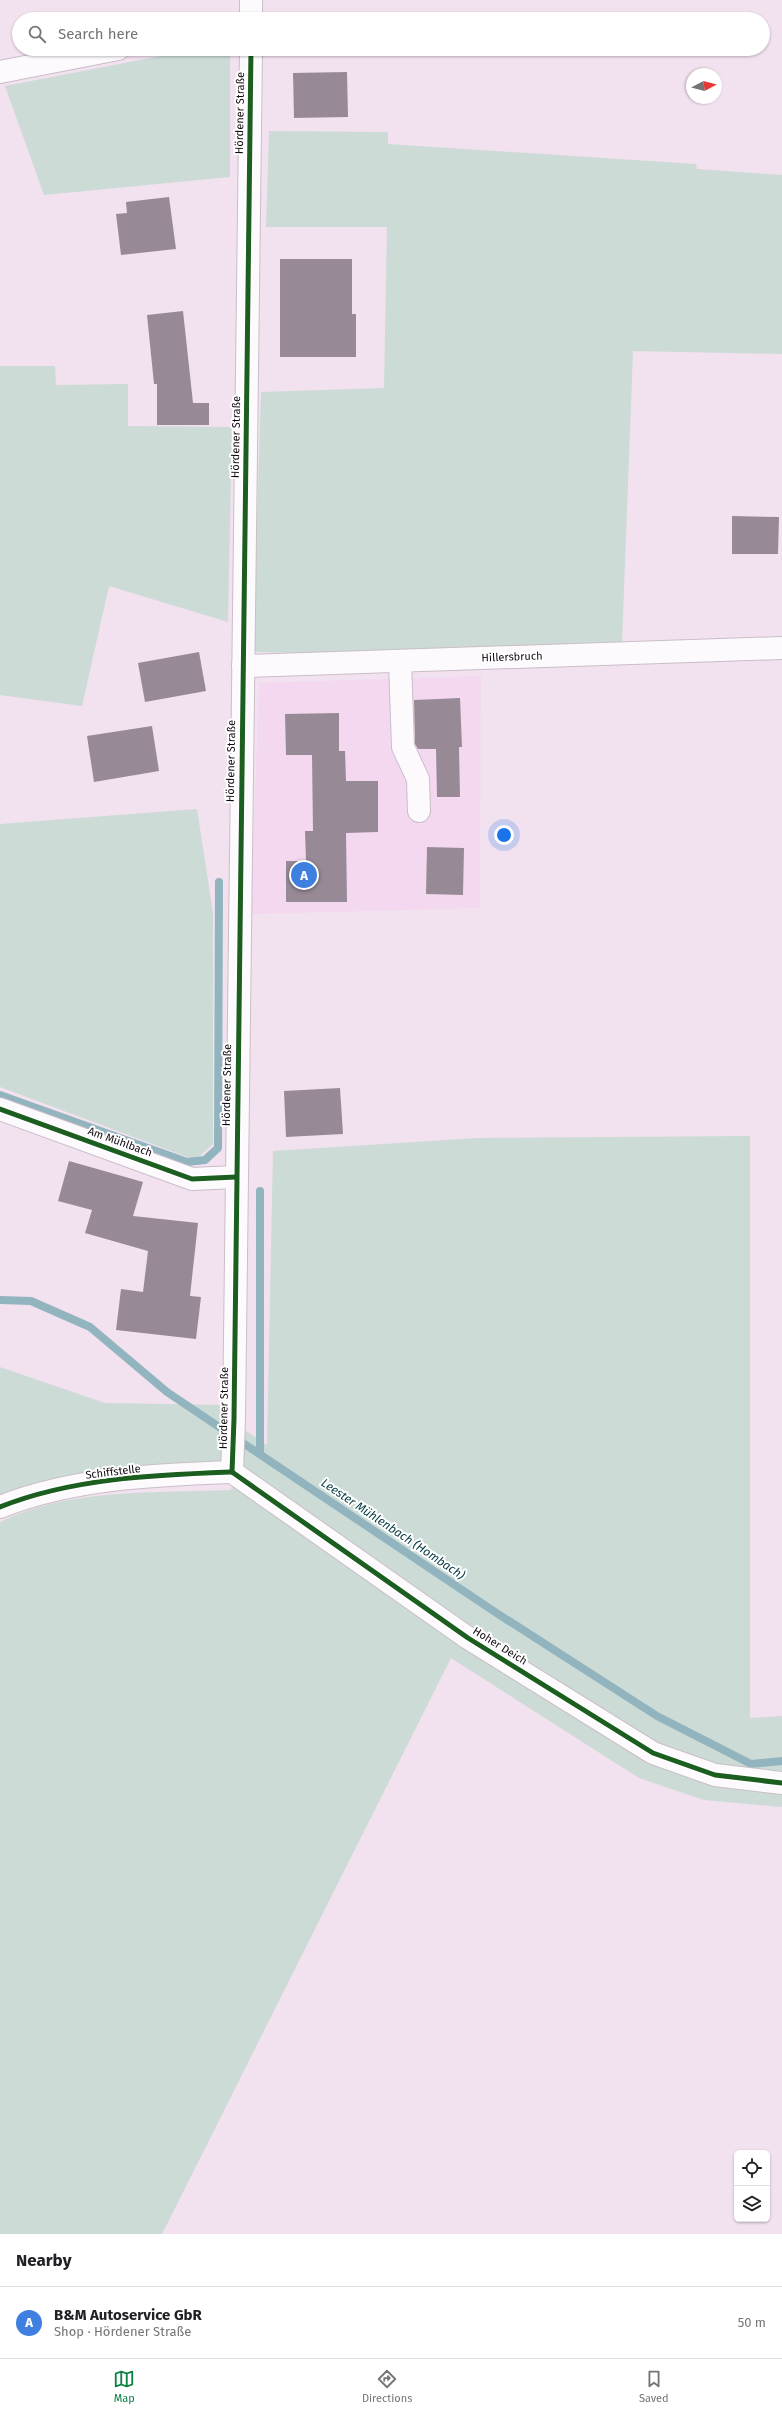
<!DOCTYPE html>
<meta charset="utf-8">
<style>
body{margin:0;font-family:"Fira Sans",sans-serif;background:#f6f6f6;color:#202124}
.controls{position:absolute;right:12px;bottom:12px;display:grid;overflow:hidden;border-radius:6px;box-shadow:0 1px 3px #0004}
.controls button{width:36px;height:36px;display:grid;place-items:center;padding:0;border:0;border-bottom:1px solid #e0e0e0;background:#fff;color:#202124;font:20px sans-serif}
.compass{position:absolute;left:686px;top:68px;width:36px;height:36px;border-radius:50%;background:#fff;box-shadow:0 1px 3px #0004;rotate:83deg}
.you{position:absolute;left:504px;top:835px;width:14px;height:14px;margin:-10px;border:3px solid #fff;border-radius:50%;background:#1a73e8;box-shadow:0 0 0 6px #1a73e833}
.badge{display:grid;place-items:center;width:26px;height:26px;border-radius:50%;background:#0b8043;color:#fff;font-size:13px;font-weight:700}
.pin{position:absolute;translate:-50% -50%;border:2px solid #fff;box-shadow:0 1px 4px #0006}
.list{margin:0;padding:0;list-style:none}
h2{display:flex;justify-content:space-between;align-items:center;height:52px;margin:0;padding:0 16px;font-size:17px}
h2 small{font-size:13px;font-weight:400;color:#757577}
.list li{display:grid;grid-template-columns:26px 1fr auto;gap:12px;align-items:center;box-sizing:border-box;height:72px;padding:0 16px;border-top:1px solid #e0e0e0}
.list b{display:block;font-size:15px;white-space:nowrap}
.list p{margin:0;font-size:13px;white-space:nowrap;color:#757577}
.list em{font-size:13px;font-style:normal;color:#757577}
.icon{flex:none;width:22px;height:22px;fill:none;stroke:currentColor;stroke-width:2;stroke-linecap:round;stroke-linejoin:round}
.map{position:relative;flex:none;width:782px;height:2234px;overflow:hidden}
.search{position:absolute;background:#fff;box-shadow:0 1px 3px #0004;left:12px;right:12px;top:12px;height:44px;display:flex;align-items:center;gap:10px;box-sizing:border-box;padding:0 14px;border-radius:22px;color:#757577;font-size:15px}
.sheet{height:124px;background:#fff}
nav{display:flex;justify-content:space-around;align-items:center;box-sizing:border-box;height:56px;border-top:1px solid #e0e0e0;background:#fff;font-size:11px;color:#757577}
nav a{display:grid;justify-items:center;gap:2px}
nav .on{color:#0b8043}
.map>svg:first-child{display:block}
.built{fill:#f3d8f0}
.green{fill:#ccdbd5}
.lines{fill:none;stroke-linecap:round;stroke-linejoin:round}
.stream{stroke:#92b4be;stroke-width:8}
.building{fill:#978a96}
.minor-casing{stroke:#cabec8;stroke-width:24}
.minor{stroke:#fdfafd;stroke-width:22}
.cycleway-casing{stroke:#fff;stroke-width:8}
.cycleway{stroke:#1b5e20;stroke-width:5}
.labels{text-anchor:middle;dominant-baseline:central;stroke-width:4;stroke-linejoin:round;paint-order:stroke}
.street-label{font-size:11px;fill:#110811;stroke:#fff}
.water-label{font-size:12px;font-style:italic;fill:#053b42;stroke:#fff}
</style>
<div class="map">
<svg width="782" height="2234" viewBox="0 0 782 2234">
<rect width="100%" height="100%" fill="#f2e1ef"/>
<polygon class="built" points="481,676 480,908 251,914 259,683"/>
<g class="green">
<polygon points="197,49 230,49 230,177 44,195 5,86"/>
<polygon points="269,131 388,132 388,144 696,164 697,169 782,175 782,354 633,351 622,643 377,654 253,652 261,392 384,388 387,227 266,227"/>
<polygon points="0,366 55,366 56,385 128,384 128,426 232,427 228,622 109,586 82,706 0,695"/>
<polygon points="197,809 213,913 213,1144 195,1160 0,1087 0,824"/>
<path d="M750,1136V1718L782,1716V1807L704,1800L639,1778L451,1658L162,2234H0V1522C67,1488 158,1493 231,1490L243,1429L267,1445L273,1151L477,1138Z"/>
<polygon points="0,1367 105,1403 229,1405 226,1465 0,1498"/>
</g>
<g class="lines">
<g class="stream">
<polyline points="0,1095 187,1162 205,1160 218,1148 219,882"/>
<polyline points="0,1300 31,1301 90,1327 167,1392 495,1612 657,1716 751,1764 782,1761"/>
<polyline points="260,1454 260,1191"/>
</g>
</g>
<g class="building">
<polygon points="347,72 348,117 294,118 293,73"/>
<polygon points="169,197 176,249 121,255 116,214 127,213 126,202"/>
<polygon points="280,259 352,259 352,314 356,314 356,357 280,357"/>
<polygon points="183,311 193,403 209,403 209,425 157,425 157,384 154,384 147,315"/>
<polygon points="732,516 779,517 778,554 732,554"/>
<polygon points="199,652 206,691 145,702 138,663"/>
<polygon points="460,698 462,747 459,747 460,797 437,797 436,749 418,749 415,744 414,700"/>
<polygon points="339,713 339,751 345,751 346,781 378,781 378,832 346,833 347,902 286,902 286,861 306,861 305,831 313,831 312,755 286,755 285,714"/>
<polygon points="152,726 159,771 94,782 87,736"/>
<polygon points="427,847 464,848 463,895 426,894"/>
<polygon points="340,1088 343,1134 286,1137 284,1091"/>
<polygon points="69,1161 143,1182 133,1216 198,1223 190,1296 201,1297 196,1339 116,1330 121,1289 143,1292 148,1251 85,1233 92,1210 58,1201"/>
</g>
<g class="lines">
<defs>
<g id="minor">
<polyline points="251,19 251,0"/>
<polyline points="0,72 118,49"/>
<polyline points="400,661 403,747 418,779 419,811"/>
<polyline points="243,666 782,648"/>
<polyline points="0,1109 192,1179 236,1177"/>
<polyline points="232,1472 234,1419 251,49"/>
<polyline points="232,1472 468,1638 653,1753 715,1775 782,1783"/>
<path d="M0,1507C72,1478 155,1475 232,1472"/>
</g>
</defs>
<use href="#minor" class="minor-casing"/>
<use href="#minor" class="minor"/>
<defs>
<g id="cycleway">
<polyline points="0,1109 192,1179 236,1177"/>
<polyline points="232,1472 234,1419 251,49"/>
<polyline points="232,1472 468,1638 653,1753 715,1775 782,1783"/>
<path d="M0,1507C72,1478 155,1475 232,1472"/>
</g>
</defs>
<use href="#cycleway" class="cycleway-casing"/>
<use href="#cycleway" class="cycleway"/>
</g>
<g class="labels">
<g class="street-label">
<text transform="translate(240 113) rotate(-89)">Hördener Straße</text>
<text transform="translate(236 437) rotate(-89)">Hördener Straße</text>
<text transform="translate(512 657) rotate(-2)">Hillersbruch</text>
<text transform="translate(231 761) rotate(-89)">Hördener Straße</text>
<text transform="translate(227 1085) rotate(-89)">Hördener Straße</text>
<text transform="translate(120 1142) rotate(20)">Am Mühlbach</text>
<text transform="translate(224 1408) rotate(-89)">Hördener Straße</text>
<text transform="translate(113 1472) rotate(-7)">Schiffstelle</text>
<text transform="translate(500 1646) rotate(32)">Hoher Deich</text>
</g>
<g class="water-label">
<text transform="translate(393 1529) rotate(34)">Leester Mühlenbach (Hombach)</text>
</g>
</g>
</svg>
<div class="controls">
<button><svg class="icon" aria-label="locate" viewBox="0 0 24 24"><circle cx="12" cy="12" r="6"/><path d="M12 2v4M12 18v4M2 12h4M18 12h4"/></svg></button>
<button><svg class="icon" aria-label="layers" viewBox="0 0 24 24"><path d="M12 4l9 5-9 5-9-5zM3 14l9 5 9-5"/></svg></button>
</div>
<svg class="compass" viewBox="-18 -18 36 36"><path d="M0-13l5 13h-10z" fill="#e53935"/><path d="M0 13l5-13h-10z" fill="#757577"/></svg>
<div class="you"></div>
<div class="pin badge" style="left:304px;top:875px;background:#3f7fe0">A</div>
<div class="search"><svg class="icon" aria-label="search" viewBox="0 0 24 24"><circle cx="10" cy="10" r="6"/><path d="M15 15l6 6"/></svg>Search here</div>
</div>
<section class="sheet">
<h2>Nearby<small></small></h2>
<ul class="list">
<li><span class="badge" style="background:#3f7fe0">A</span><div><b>B&amp;M Autoservice GbR</b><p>Shop · Hördener Straße</p></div><em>50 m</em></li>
</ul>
</section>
<nav>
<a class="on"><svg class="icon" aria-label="map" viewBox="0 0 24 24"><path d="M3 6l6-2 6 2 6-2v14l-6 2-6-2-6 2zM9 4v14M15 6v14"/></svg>Map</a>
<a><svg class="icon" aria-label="directions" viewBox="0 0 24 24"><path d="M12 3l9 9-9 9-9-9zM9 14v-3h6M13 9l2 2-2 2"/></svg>Directions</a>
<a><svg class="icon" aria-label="saved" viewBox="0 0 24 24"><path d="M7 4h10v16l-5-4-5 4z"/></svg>Saved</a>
</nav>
